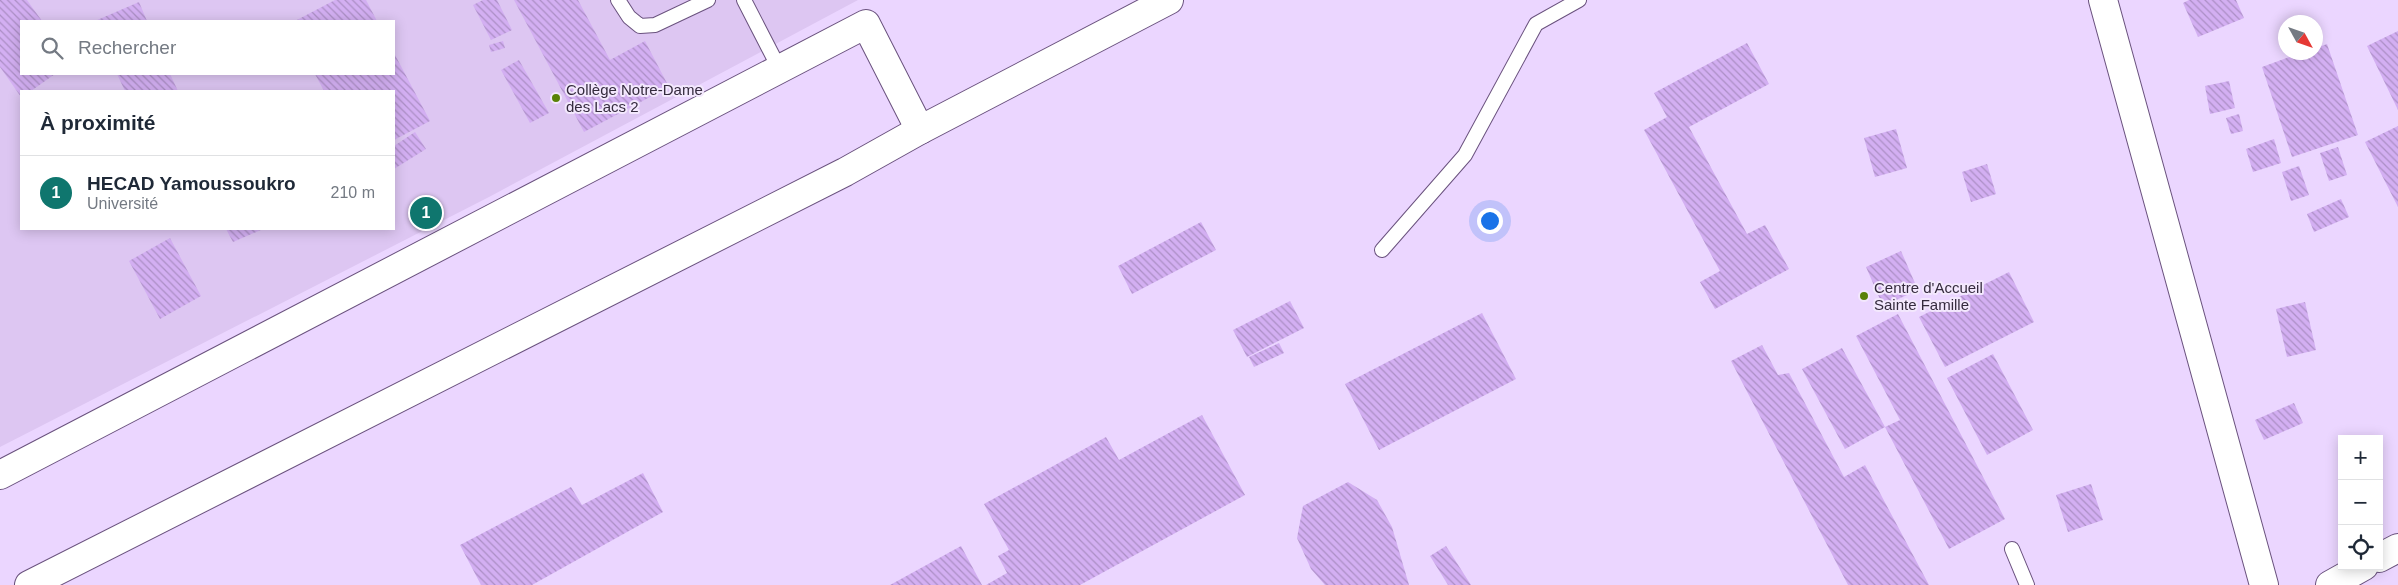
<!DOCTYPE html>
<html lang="fr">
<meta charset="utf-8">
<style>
body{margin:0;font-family:Helvetica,sans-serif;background:#f2f2f3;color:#1f2937}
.controls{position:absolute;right:15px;bottom:15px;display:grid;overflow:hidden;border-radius:0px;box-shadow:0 2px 12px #0003}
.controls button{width:45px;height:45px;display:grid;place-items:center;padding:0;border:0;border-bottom:1px solid #e0e1e3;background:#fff;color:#1f2937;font:25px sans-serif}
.compass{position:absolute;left:2278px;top:15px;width:45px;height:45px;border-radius:50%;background:#fff;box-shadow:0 2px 12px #0003;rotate:130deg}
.you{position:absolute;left:1489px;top:220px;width:18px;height:18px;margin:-12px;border:4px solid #fff;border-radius:50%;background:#1a73e8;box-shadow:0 0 0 8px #1a73e833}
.badge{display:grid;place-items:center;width:32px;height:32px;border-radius:50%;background:#0f766e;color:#fff;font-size:16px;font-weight:700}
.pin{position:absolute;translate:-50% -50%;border:2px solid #fff;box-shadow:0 1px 5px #0006}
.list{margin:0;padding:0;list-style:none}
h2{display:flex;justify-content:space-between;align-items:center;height:65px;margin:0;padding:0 20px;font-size:21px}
h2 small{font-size:16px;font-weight:400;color:#747a83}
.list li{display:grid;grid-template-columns:32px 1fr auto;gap:15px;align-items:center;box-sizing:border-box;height:75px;padding:0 20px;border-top:1px solid #e0e1e3}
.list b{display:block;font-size:19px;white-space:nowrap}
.list p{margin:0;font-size:16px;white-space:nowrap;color:#747a83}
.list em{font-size:16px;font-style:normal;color:#747a83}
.icon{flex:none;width:28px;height:28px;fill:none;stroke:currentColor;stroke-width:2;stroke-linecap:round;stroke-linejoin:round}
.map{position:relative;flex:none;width:2398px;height:585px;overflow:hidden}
.search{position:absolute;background:#fff;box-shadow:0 2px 12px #0003;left:20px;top:20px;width:375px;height:55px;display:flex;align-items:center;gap:12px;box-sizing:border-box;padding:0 18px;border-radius:0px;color:#747a83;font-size:19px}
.panel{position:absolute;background:#fff;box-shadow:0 2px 12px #0003;left:20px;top:90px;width:375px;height:140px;border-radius:0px}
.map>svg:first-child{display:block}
.built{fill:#ddc6f2;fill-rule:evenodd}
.building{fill:url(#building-back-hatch)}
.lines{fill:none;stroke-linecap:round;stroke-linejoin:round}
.service-casing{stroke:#6a527e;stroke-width:16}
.minor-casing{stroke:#6a527e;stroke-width:30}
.tertiary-casing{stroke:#6a527e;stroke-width:30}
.service{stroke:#fff;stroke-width:14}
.minor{stroke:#fff;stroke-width:28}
.tertiary{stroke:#fff;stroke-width:28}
.poi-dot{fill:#598207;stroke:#f3e8fd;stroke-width:2}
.labels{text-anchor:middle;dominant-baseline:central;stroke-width:4;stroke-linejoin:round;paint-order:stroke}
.poi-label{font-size:15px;fill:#352b3e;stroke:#f3e8fd;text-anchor:start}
</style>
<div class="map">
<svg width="2398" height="585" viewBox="0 0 2398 585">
<defs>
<pattern id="building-back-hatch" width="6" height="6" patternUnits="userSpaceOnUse" patternTransform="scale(1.25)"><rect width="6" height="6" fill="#d3aff2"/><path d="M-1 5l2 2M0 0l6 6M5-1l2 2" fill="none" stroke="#ac8fc5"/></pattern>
</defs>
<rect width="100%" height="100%" fill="#ebd6ff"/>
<path class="built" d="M0,0H858L489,197L0,447ZM21,21H394V74H21ZM21,91H394V229H21Z"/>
<g class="building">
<polygon points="0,0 27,0 42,21 21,21 21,74 55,74 31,91 21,91 21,97 0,67"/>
<polygon points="335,0 366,0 377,21 295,21"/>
<polygon points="483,0 497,0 512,30 491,40 473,5"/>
<polygon points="514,0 578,0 610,60 645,41 669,87 584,132"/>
<polygon points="2189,0 2236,0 2244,18 2198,37 2183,3"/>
<polygon points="139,2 147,21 95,21"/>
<polygon points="2398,31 2398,110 2367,46"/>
<polygon points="503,41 505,48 491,52 489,45"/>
<polygon points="1747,43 1769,84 1689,127 1747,234 1765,225 1789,269 1715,309 1700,282 1720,271 1644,130 1667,117 1654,93"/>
<polygon points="2327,44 2358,135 2292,157 2262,67 2303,52 2316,52 2316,48"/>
<polygon points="394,53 430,121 394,140 394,91 324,91 315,74 394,74"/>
<polygon points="519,60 549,113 530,123 501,70"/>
<polygon points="117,74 170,74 178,91 125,91"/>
<polygon points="2229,81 2235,108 2210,114 2205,86"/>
<polygon points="2239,114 2243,131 2231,134 2226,118"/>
<polygon points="2398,126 2398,207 2365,142"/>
<polygon points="1896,129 1907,168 1875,177 1864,138"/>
<polygon points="415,132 426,149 394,169 394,146"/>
<polygon points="2274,139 2281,163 2253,172 2246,149"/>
<polygon points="2338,147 2347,175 2329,181 2320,153"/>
<polygon points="1987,164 1996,194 1971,202 1962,172"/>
<polygon points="2299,166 2309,195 2291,201 2282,172"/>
<polygon points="2341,199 2349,217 2314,232 2307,214"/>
<polygon points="1201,222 1216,250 1132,294 1118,266"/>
<polygon points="226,229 263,229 233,242"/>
<polygon points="170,238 201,296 160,319 129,261"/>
<polygon points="1901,251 1918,290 1883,306 1866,267"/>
<polygon points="2009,272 2034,322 1945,367 1919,317"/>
<polygon points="1290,301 1304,328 1247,357 1233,330"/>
<polygon points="2305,302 2316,350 2287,357 2276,309"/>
<polygon points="1482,313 1516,379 1379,450 1345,384"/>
<polygon points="1898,314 2005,519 1949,549 1885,427 1900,420 1856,336"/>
<polygon points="1279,343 1284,353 1254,367 1249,357"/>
<polygon points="1762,345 1778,375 1789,373 1844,477 1865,465 1929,585 1848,585 1731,361"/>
<polygon points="1842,348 1885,427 1845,449 1802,369"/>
<polygon points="1993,354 2033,430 1987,455 1947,378"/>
<polygon points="2294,403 2303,423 2264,440 2255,420"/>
<polygon points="1202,415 1245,495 1080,585 986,585 1007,573 998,556 1009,550 984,504 1106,437 1119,460"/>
<polygon points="643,473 663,512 532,585 481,585 460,545 571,487 582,505"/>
<polygon points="1348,482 1377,500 1392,527 1409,585 1325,585 1311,569 1297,538 1303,506"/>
<polygon points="2091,484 2103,520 2068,532 2056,495"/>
<polygon points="961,546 982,585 890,585"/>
<polygon points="1446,546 1471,585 1448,585 1430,556"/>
</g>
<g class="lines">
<defs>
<g id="service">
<polyline points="618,0 629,17 640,26 655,25 708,0"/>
<polyline points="744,0 780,70"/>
<polyline points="1382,250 1465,155 1536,24 1579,0"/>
<polyline points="2012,549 2027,585"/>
</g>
<g id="minor">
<polyline points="2103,0 2264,585"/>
<polyline points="0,475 866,24 920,130"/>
<polyline points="29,585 845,172 920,130 1169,0"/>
</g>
<g id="tertiary">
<polyline points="2379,558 2398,548"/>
<polyline points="2330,585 2364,566"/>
</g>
</defs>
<use href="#service" class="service-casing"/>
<use href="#minor" class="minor-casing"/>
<use href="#tertiary" class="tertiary-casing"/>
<use href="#service" class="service"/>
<use href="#minor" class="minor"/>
<use href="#tertiary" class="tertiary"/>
</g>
<g class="poi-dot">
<circle cx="556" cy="98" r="5"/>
<circle cx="1864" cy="296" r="5"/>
</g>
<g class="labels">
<g class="poi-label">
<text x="566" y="89">Collège Notre-Dame<tspan x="566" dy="17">des Lacs 2</tspan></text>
<text x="1874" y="287">Centre d'Accueil<tspan x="1874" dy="17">Sainte Famille</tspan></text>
</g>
</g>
</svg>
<div class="controls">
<button>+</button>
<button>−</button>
<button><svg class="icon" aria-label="locate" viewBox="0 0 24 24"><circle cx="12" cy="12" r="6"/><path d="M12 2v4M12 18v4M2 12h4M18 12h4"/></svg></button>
</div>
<svg class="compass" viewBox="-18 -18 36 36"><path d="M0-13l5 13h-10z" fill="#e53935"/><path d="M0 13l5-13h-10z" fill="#747a83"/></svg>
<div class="you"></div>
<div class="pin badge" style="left:426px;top:213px">1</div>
<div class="search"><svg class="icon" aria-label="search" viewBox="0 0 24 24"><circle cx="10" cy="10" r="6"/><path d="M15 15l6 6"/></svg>Rechercher</div>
<section class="panel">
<h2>À proximité<small></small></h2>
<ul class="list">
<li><span class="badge">1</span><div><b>HECAD Yamoussoukro</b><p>Université</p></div><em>210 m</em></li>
</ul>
</section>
</div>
